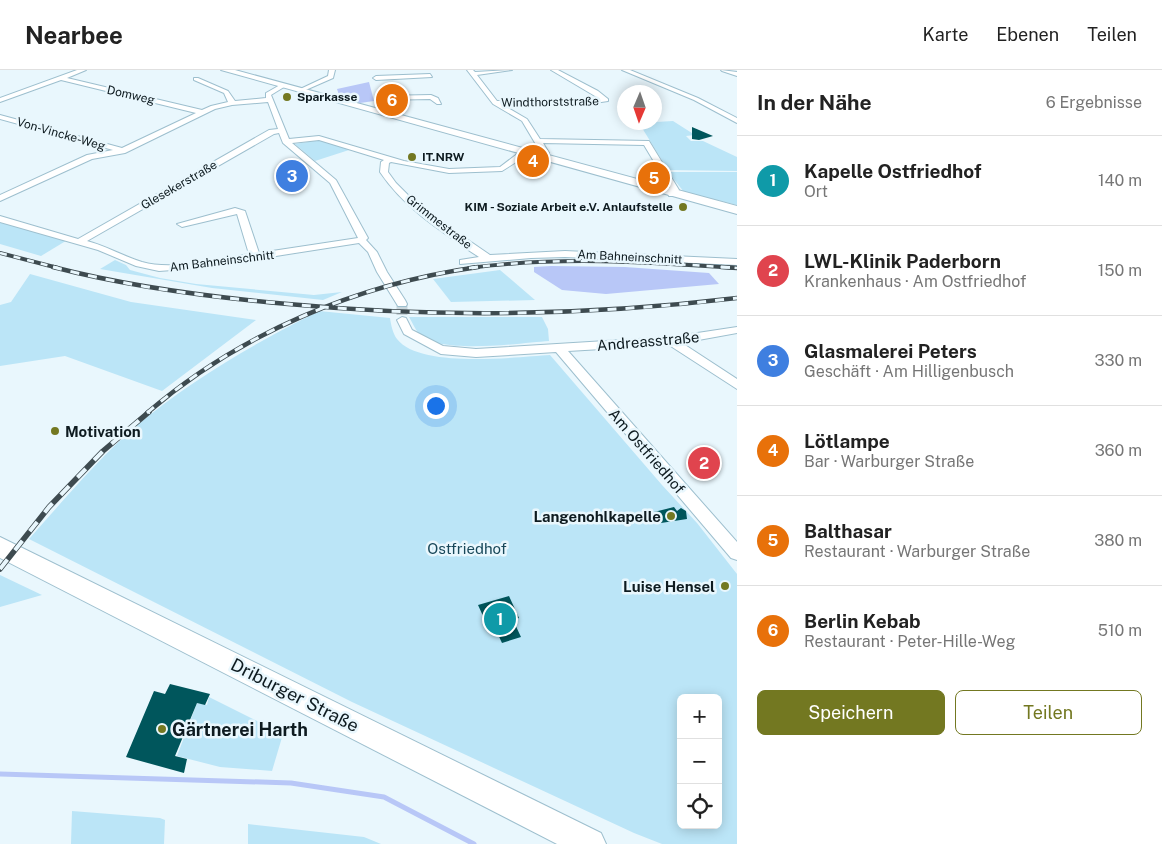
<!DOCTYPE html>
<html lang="de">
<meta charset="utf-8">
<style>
body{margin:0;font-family:"Public Sans",sans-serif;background:#f2f2f2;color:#222}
.controls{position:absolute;right:15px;bottom:15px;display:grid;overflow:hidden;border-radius:8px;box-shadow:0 2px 12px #0003}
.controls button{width:45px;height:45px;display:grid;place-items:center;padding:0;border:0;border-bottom:1px solid #e0e0e0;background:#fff;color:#222;font:25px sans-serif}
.compass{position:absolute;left:617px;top:15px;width:45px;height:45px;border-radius:50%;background:#fff;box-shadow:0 2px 12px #0003;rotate:182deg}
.you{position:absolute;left:435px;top:335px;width:18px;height:18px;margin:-12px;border:4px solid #fff;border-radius:50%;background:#1a73e8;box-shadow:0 0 0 8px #1a73e833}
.badge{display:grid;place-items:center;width:32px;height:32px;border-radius:50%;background:#737821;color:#fff;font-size:16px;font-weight:700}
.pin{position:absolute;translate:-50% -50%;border:2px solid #fff;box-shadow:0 1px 5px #0006}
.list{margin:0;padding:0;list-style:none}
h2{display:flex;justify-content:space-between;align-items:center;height:65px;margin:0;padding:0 20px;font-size:21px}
h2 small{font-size:16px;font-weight:400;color:#767676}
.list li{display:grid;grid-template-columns:32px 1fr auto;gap:15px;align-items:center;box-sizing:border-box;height:90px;padding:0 20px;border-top:1px solid #e0e0e0}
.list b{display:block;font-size:19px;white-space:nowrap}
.list p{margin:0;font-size:16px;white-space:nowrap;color:#767676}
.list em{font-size:16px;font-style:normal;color:#767676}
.actions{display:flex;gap:10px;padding:15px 20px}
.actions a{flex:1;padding:11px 0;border:1px solid #737821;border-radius:8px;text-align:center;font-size:18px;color:#737821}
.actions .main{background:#737821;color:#fff}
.icon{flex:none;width:28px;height:28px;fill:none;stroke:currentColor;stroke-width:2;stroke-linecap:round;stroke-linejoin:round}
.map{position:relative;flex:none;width:737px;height:774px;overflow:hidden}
header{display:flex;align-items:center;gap:30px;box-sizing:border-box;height:70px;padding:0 25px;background:#fff;border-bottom:1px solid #e0e0e0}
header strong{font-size:24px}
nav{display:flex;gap:28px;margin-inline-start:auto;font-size:18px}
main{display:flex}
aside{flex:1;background:#fff}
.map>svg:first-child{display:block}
.green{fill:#bbe5f7;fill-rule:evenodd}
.water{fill:#b8c7f7}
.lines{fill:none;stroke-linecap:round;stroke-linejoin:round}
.stream{stroke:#b8c7f7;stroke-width:5}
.building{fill:#00565c}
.street-tunnel{stroke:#c8d6dc;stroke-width:11;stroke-dasharray:11 5.5;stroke-linecap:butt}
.street-casing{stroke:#9dbfce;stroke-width:2}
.secondary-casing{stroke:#9dbfce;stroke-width:2}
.street{fill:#fff;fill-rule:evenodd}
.secondary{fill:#fff;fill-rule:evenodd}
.rail-far2-casing{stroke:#3e4b50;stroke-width:4}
.rail-far1-casing{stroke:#3e4b50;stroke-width:4.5}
.rail-casing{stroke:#3e4b50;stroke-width:5.5}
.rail-far2{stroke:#e9f7fd;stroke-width:2.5;stroke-dasharray:7;stroke-linecap:butt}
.rail-far1{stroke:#e9f7fd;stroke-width:3;stroke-dasharray:9;stroke-linecap:butt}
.rail{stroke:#e9f7fd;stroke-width:4;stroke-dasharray:12;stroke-linecap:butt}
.poi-dot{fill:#737821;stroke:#e9f7fd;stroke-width:2}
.labels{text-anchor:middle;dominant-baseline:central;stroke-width:5;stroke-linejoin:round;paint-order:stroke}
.far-street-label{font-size:12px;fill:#0e1b20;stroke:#e9f7fd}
.far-poi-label{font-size:12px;font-weight:bold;fill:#0e1b20;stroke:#e9f7fd;text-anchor:start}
.street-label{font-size:15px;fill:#0e1b20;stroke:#e9f7fd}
.poi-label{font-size:15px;font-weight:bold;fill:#0e1b20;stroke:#e9f7fd;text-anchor:end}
.park-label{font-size:15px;fill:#18485a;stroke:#e9f7fd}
.near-street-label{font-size:18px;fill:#0e1b20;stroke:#e9f7fd}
.near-poi-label{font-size:18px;font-weight:bold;fill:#0e1b20;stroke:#e9f7fd;text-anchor:start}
</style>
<header>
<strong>Nearbee</strong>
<nav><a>Karte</a><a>Ebenen</a><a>Teilen</a></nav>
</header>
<main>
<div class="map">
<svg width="737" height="774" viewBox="0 0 737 774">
<rect width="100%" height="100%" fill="#e9f7fd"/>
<g class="green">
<polygon points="673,51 695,65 686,66 691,71 703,71 737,87 737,101 668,100 639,53"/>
<polygon points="320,70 349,80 315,91 295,74"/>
<polygon points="668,102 737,102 737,135 684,122"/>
<polygon points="0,152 69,169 41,186 0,174"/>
<polygon points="115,190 126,195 130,200 160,208 196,214 314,225 342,222 323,230 212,218 100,199"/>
<polygon points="500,200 535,230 451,232 433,209"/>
<polygon points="30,204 131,232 256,250 162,321 65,286 0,296 0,235 11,232"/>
<path d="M319,241L390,248C391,255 393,264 397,269C420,299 516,287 550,285L662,415L697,453L737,504V774H662L634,763L352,632L29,469C63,431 97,390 136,356C191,310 255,273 319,241ZM681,628H718V755H681Z"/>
<path d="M409,247H542L548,259L549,271C520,273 439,285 419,264C415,259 412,252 409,247Z"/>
<polygon points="0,505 42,525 0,537"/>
<polygon points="209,627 283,664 272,701 220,697 177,686 197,633 207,635"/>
<polygon points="72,741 160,748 165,750 164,774 71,774"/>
<polygon points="248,754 364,767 381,774 248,774"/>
</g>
<g class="water">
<polygon points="369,12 374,31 360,33 340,28 337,19"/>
<polygon points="551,196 625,197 709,203 719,214 606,224 562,220 534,202 534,197"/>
</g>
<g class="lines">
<polyline class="stream" points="0,704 291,713 384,727 474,774"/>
</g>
<g class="building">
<polygon points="692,57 713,66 699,70 692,69"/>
<polygon points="674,437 677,441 681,438 686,441 687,449 661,453 654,442"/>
<polygon points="509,526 519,548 513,550 521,567 502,573 494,556 488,557 478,535"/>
<polygon points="170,614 210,624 205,635 197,633 175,686 187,689 184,703 126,687 154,621 165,624"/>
</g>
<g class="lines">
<polyline class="street-tunnel" points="402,234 402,250"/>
<defs>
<g id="street">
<path d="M77,0H86L67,8L202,40L211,36L228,32L224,23L194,10V8H198L228,21L235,31L266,28V23L280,15H284V17L271,25L289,69L319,66L404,91L449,99L500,97L521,81H527V85L502,101L449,103L391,92L389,93L388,102L396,113L420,137L490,185L565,181L737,189V195L565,187L531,188L460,194V190L479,187C442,162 405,139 380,102L381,92L384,90L319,70L292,73L336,110L368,168L366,170L377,182L387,202L405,230L407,234L406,236H398L377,202L368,182L359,173L199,198L159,201L136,196L98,180L0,152V146L78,169L269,60L278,59L268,32L232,35L215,39L125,83L92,89L0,131V125L87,85L113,80L0,49V45L122,78L196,43L61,10L0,32V28ZM279,63L283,73L330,113L358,168L259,183L245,141L235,138L177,154L182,157L237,144L249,184C218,189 173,201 142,192C123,186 106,176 87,171L274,64Z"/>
<polygon points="329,0 335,0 333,8 301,22 296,21 328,6"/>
<polygon points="467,0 473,0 475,2 512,0 477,5 497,31 600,29 551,0 558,0 598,21 608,29 608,31 588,34 503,35 527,49 540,69 649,71 679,120 675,126 669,126 668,124 671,120 644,75 543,73 549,83 545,90 539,90 538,88 541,83 522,51 493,34"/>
<polygon points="622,0 630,0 698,28 737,48 737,53 694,30"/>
<polygon points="721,0 737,2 737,6 722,1"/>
<polygon points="430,4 432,7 376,10 373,8 376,6"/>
<polygon points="431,25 438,28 441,34 437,34 430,29 381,30 378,28 381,26"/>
<polygon points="402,247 406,248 412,260 443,276 476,279 671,267 737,257 737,263 682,273 737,309 737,319 669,275 568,281 737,472 737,490 731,488 556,282 476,287 441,284 404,264 397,250"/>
</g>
<g id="secondary">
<polygon points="221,0 235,0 737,136 737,144"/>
<polygon points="0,467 601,763 606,774 557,774 0,488"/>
</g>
</defs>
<use href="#street" class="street-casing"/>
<use href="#secondary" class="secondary-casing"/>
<use href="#street" class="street"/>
<use href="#secondary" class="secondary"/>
<defs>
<g id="rail-far2">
<polyline points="0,183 58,198"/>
<path d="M469,198C559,186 647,192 737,198"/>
</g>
<g id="rail-far1">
<path d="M53,197C130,217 209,227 288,234C438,248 587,246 737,228"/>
<polyline points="721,197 737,198"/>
<path d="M147,343C240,263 358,214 478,197"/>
</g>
<polyline id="rail" points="0,499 49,437 103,381 149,342"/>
</defs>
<use href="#rail-far2" class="rail-far2-casing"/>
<use href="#rail-far1" class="rail-far1-casing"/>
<use href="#rail" class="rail-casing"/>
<use href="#rail-far2" class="rail-far2"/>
<use href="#rail-far1" class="rail-far1"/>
<use href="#rail" class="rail"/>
</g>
<g class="poi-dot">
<circle cx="287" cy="27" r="5"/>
<circle cx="412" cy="87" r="5"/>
<circle cx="683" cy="137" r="5"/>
<circle cx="55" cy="361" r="5"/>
<circle cx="671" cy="446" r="5"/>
<circle cx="725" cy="516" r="5"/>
<circle cx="162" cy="659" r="5"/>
</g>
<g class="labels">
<g class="far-street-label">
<text transform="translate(131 25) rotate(13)">Domweg</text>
<text transform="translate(550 32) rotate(-1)">Windthorststraße</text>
<text transform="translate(61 64) rotate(16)">Von-Vincke-Weg</text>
<text transform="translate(179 115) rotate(-30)">Glesekerstraße</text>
<text transform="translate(439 152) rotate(38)">Grimmestraße</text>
<text transform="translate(630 187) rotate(3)">Am Bahneinschnitt</text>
<text transform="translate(222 191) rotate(-7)">Am Bahneinschnitt</text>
</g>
<g class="far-poi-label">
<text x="297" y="27">Sparkasse</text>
<text x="422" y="87">IT.NRW</text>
<text x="673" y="137" text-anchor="end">KIM - Soziale Arbeit e.V. Anlaufstelle</text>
</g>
<g class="street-label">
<text transform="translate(648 271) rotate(-5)">Andreasstraße</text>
<text transform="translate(647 381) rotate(49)">Am Ostfriedhof</text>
</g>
<g class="poi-label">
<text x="65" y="361" text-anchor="start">Motivation</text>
<text x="661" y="446">Langenohlkapelle</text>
<text x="715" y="516">Luise Hensel</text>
</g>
<g class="park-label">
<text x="467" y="478">Ostfriedhof</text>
</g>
<g class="near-street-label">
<text transform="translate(295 625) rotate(27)">Driburger Straße</text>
</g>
<g class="near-poi-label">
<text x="172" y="659">Gärtnerei Harth</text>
</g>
</g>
</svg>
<div class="controls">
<button>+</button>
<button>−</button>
<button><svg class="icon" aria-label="locate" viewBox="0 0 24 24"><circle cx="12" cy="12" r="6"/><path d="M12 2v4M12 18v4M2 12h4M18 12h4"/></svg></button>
</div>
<svg class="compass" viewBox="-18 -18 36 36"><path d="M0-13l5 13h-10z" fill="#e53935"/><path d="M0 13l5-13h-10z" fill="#767676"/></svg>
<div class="you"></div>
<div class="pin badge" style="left:500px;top:549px;background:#0f9aa8">1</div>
<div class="pin badge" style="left:704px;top:393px;background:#e0444e">2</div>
<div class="pin badge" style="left:292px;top:106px;background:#3f7fe0">3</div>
<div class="pin badge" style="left:533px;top:91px;background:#e8710a">4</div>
<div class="pin badge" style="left:654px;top:108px;background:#e8710a">5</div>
<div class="pin badge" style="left:392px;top:30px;background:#e8710a">6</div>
</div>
<aside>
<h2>In der Nähe<small>6 Ergebnisse</small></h2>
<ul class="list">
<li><span class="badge" style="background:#0f9aa8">1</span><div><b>Kapelle Ostfriedhof</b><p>Ort</p></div><em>140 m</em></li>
<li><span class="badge" style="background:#e0444e">2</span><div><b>LWL-Klinik Paderborn</b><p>Krankenhaus · Am Ostfriedhof</p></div><em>150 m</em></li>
<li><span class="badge" style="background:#3f7fe0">3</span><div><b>Glasmalerei Peters</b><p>Geschäft · Am Hilligenbusch</p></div><em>330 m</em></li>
<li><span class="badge" style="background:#e8710a">4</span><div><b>Lötlampe</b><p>Bar · Warburger Straße</p></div><em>360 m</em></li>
<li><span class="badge" style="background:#e8710a">5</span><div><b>Balthasar</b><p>Restaurant · Warburger Straße</p></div><em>380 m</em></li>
<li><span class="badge" style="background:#e8710a">6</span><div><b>Berlin Kebab</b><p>Restaurant · Peter-Hille-Weg</p></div><em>510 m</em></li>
</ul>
<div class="actions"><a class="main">Speichern</a><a>Teilen</a></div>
</aside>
</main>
